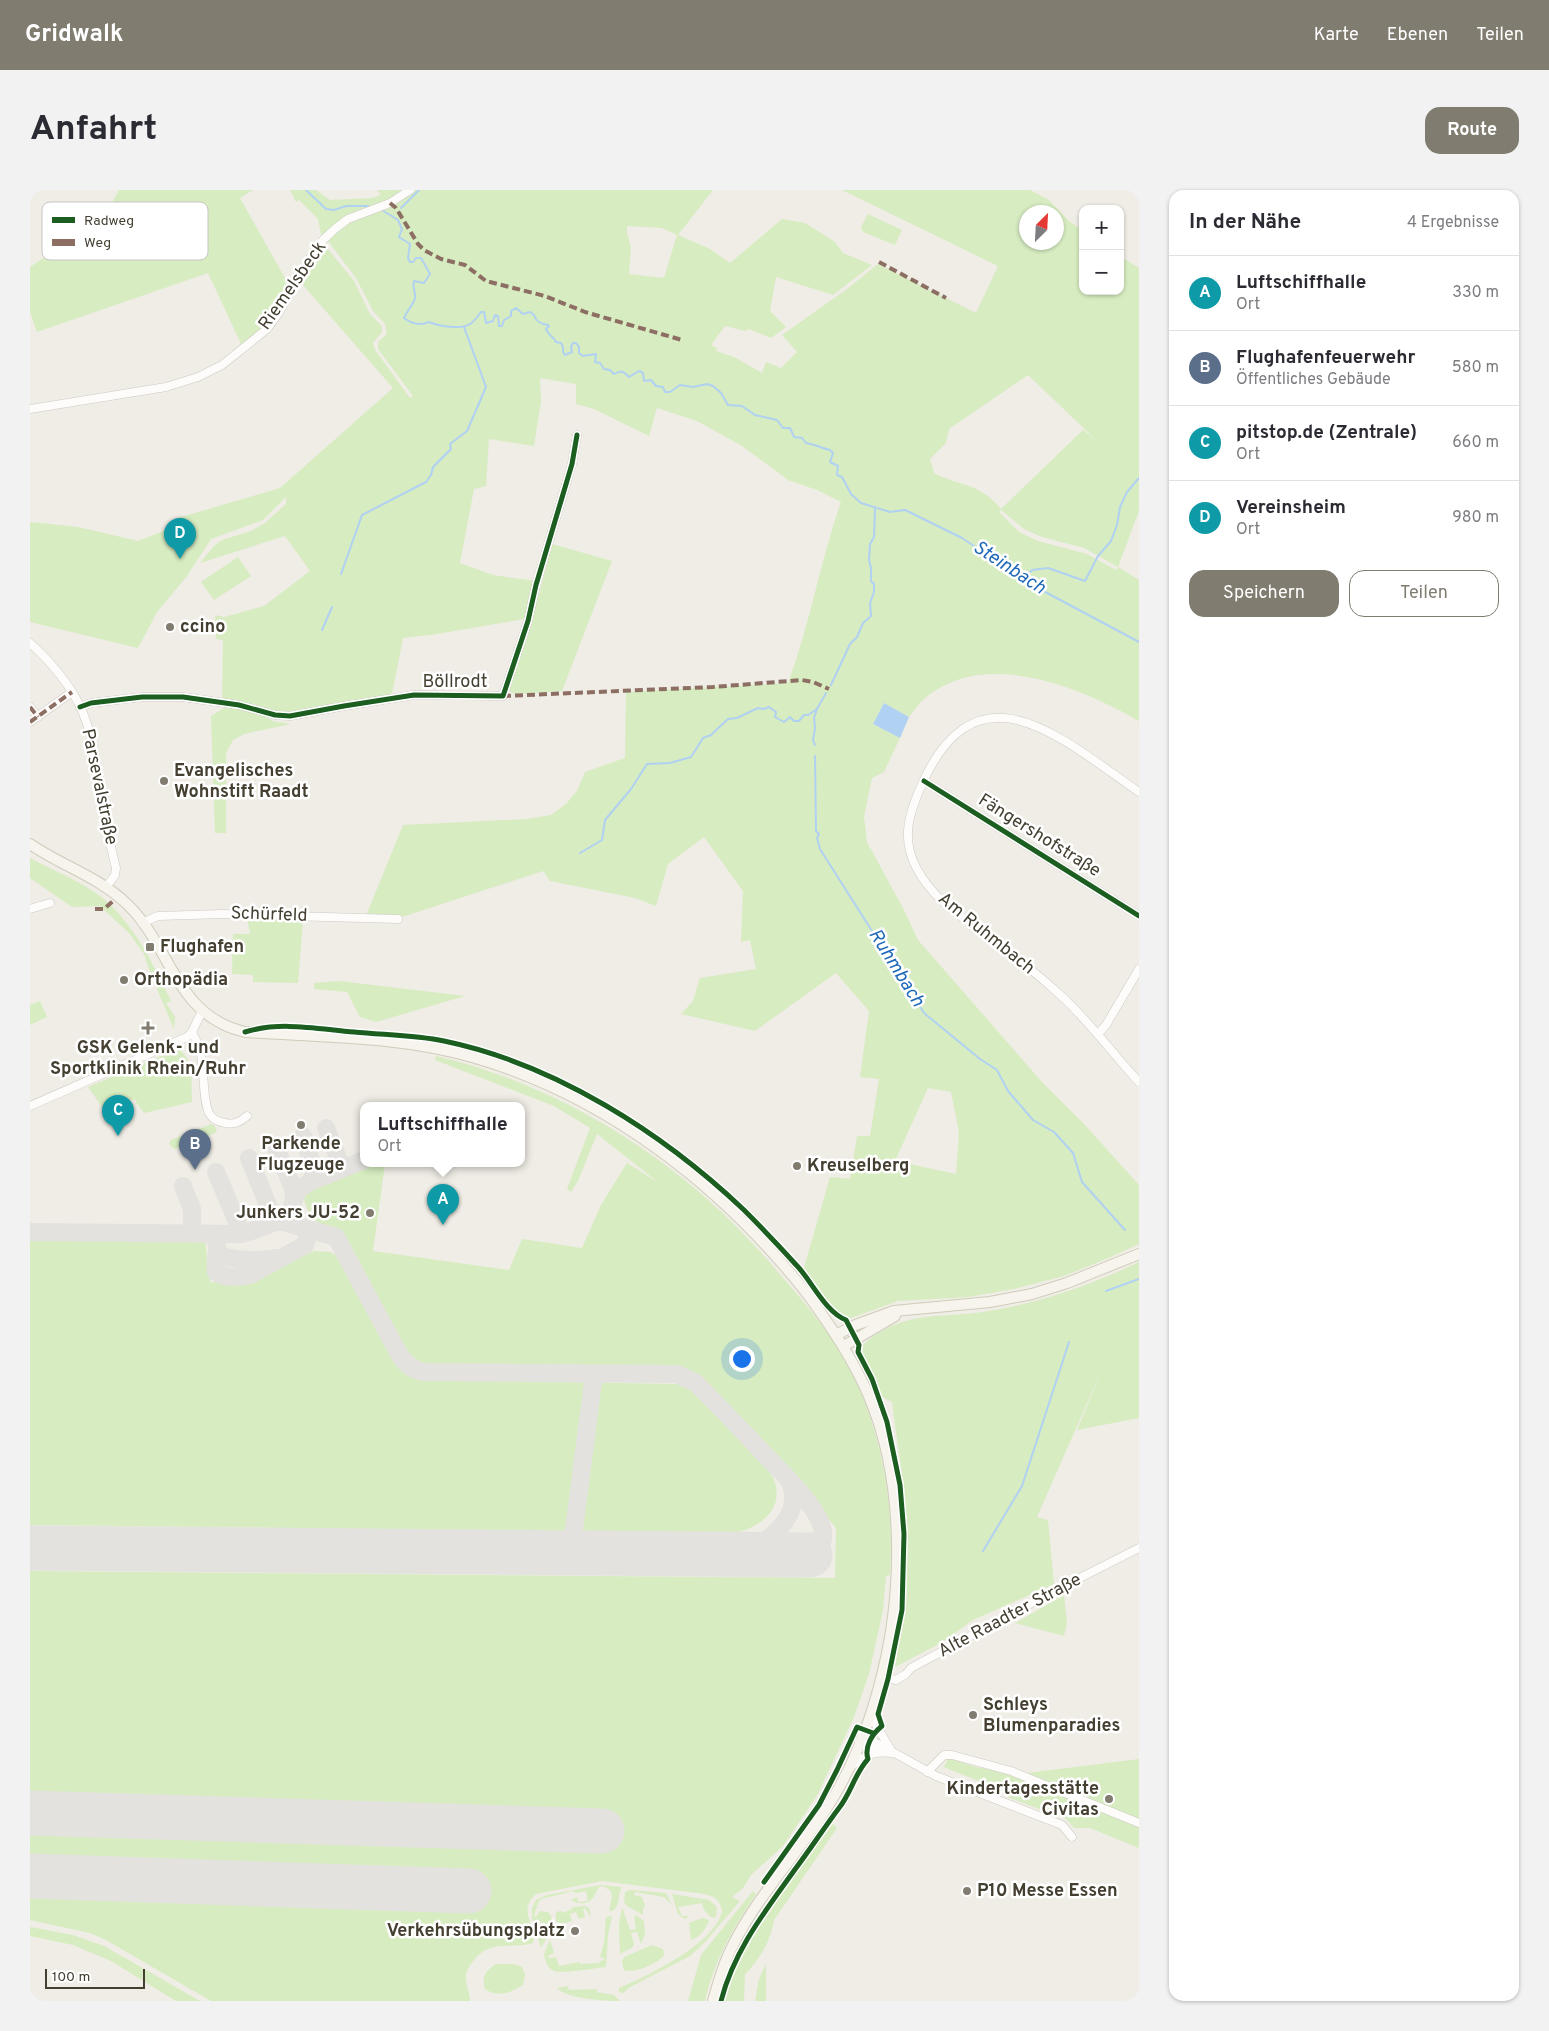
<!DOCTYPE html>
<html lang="de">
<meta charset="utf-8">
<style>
body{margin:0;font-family:Overpass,sans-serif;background:#f2f2f3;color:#2b2b33}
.controls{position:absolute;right:15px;top:15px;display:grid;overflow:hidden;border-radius:10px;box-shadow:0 1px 4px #0004}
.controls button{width:45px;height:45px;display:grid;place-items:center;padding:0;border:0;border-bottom:1px solid #e1e1e2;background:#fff;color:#2b2b33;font:25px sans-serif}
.compass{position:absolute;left:989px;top:15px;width:45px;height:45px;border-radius:50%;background:#fff;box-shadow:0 1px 4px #0004;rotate:24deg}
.scale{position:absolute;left:15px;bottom:12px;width:100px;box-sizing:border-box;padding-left:5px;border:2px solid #443f31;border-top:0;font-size:14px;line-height:18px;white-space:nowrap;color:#443f31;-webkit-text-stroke:4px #fff;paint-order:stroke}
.you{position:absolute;left:711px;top:1168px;width:18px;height:18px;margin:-12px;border:4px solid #fff;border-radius:50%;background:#1a73e8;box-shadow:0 0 0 8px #1a73e833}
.badge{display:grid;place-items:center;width:32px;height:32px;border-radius:50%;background:#807c70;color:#fff;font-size:16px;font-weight:700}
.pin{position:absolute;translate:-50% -41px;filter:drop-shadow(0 1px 2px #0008)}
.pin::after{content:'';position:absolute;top:26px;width:18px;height:15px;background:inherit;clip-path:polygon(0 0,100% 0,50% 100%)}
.popup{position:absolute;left:330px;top:912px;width:165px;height:65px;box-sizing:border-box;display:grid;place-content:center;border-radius:10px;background:#fff;filter:drop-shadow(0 1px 4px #0005);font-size:16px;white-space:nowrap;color:#7c7c81}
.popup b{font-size:19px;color:#2b2b33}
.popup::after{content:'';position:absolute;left:50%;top:100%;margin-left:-10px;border:10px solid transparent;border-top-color:#fff}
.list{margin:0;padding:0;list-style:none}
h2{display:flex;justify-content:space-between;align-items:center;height:65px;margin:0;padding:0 20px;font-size:21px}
h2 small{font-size:16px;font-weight:400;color:#7c7c81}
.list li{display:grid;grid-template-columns:32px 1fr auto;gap:15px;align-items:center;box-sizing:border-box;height:75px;padding:0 20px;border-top:1px solid #e1e1e2}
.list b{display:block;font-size:19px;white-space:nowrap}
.list p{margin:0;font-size:16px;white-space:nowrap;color:#7c7c81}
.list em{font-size:16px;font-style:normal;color:#7c7c81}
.actions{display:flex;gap:10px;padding:15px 20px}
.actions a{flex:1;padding:11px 0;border:1px solid #807c70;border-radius:15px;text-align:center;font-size:18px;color:#807c70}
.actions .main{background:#807c70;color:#fff}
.map{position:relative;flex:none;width:1109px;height:1811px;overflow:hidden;border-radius:15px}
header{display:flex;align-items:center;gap:30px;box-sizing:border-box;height:70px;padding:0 25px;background:#807c70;color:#fff}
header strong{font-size:24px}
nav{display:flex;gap:28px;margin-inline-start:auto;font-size:18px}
.intro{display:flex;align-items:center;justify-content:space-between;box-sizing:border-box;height:120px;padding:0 30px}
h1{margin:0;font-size:35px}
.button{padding:12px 22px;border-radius:15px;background:#807c70;color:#fff;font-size:18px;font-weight:700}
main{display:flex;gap:30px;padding:0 30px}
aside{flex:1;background:#fff;border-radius:15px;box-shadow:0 1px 4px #0004}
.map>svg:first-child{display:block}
.green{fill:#d7ecc1;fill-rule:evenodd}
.water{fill:#b0d1f2}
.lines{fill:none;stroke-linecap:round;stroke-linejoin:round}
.stream{stroke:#b0d1f2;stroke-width:2}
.taxiway{stroke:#e4e2de;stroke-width:18}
.runway{stroke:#e4e2de;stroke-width:45}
.street-casing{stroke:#cccac3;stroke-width:9}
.secondary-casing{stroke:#cfccbb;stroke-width:12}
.street{stroke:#fdfcfb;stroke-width:8}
.secondary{stroke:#f6f4ec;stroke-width:10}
.quiet{stroke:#8d6e63;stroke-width:4;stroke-dasharray:8 4;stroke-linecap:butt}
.cycleway-casing{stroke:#fff;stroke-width:8}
.cycleway{stroke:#1b5e20;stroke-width:5}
.poi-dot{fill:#807c70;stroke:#fff;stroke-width:2}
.labels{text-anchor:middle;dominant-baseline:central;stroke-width:5;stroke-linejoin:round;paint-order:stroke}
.street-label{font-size:18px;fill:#443f31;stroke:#fff}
.poi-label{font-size:18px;font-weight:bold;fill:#443f31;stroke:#fff;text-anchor:start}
.water-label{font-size:19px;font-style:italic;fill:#2069ba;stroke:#fff}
.key{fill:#fff;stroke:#c7c5c1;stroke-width:1}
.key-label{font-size:14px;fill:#443f31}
</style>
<header>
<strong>Gridwalk</strong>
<nav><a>Karte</a><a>Ebenen</a><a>Teilen</a></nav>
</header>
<div class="intro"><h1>Anfahrt</h1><a class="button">Route</a></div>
<main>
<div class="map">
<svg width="1109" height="1811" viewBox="0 0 1109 1811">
<rect width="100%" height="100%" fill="#efede5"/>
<g class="green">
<polygon points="89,0 223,0 210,8 260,97 247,122 213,158 178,83 7,142 0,122 0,77 74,27"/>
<path d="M260,0H286L300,10L342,8L351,5L347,0H683L648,45L680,59L700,73L752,29L775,33L805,52L813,63L842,75L803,105L746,87L740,121L756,137L741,148L719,139L715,141L695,136L681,155L687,158L686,161L704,167L732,183L736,172L751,178L767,162L752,145L817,99L848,74L946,123L968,76L812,0H1000L1019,10L1039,31L1053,41V101H1090V66L1109,78V321L1088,377L1109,390V531C1050,497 954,457 894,509C888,514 884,521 879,527L854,513L843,534L870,548L854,582L842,588L834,627L837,652L874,720L888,750L1012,892L1054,934L1109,995V1054L1081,1067L1034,1086L984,1099L938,1107L868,1111L821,1128L809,1126L773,1081L800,987L820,989L827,946H840L849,889L830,887L839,821L806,783L725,841L651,824L663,811L670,788L726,779L720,750L711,752L713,701L674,647L638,674L626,716L605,708L520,691L513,681L369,728L336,726L373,635L496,629L521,625L536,614L547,601L555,582L595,568L596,502L758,493C780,434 790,372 811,312L787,300L758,290L712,256L667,231L627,218L619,246L564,219L546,214V194L510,188L511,211L504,256L459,249L456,296L444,299L430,373L463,385L505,391L494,429L401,445L373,448L362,504L268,524H257L192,509L193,450L186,449L185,425L194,427L234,416L280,381L255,346L170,373L184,356L192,350L221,341L235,333L256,314V307L233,330L181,349L157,386L127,422L108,458L0,432V332L48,337L108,351L148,335V328L250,298L363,198L272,94L284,71L297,58L324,91L340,124L352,136V142L343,153L345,160L380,208L383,206L348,159V152L357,144L355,134L343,121L326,88L298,51L291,44L288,29L269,10L266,12ZM996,22H1026V52H996ZM597,36L632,38L647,45L634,88L599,84L601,57L597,43ZM998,185L1065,249L1053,240L971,319C950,293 932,297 904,283L900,269L916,253L919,239ZM971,320L994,339L1012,347L1054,358L1088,377L1086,380L1057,364L1008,351L989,342L969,322ZM898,898L921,902L929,942L926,984L865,971Z"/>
<polygon points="838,24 872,40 865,55 833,42 831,37"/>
<polygon points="522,354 582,371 532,501 488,504 482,503 479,499 506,408 508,408"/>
<polygon points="208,367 221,386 184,410 171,392"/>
<polygon points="199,515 237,526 242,531 261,534 214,544 203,550 196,563 196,643 185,643 181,526"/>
<path d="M0,668C24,681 53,692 74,709C105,736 123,774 141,811L136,813L145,827L144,839L125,794L126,788L120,782L114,764L99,743L70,716L42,717L0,688Z"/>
<polygon points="217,727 273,731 268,793 223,792 223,785 202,784 203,744 220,744"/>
<polygon points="309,791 435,806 346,832 330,827 317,802 284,799 284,793"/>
<polygon points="10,811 17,827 0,835 0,815"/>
<path d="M148,859C165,869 161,893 162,912L114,923L104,909L73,918L58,897Z"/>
<path d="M406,866C522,893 637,962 718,1049C730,1061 742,1075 753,1088C781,1120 810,1154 827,1193C854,1254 864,1319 860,1385L856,1386L853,1420L839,1484L824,1527L788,1604L753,1656L721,1685L713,1698L702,1707L710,1711L675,1752L660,1766L600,1797L593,1803L589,1802V1798C618,1786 686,1753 692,1721C690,1706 679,1705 667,1703L572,1691L506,1704C486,1721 508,1736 503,1753C481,1760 462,1748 444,1770C441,1774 437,1779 436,1784C435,1793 440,1803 440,1811H181L76,1750L60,1743L0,1730V1381L805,1388L806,1338L752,1271L670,1187L654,1178L399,1175L388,1171L377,1162L315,1045C300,1028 284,1045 274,1009L279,999L344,974H355L343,1061L479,1080L492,1049L552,1058L571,1015L597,973L629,993L567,944L548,991L541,1002L537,999L560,938L524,916L405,870Z"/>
<polygon points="181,934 184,935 187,940 185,943 144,959 139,954 141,950"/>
<path d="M0,1048L175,1050L180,1092L222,1094L265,1069L284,1061L300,1062L309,1067L364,1172L376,1184L393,1190L650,1194L658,1198L736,1275C760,1309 741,1334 705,1343L0,1335Z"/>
<path d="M1109,1072V1228L1047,1240L1073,1177L1007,1327L1018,1330L1024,1394L943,1430L911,1453L865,1477C872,1432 878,1387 877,1341C876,1298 867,1255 862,1212L850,1206L832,1163L833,1155C876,1117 914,1130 965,1120C1015,1111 1064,1094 1109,1072Z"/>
<polygon points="1034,1405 1037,1433 1034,1446 985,1433"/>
<polygon points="918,1568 946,1577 978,1583 1109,1637 1109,1658 1060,1638 1044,1638 1036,1629 977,1607 978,1603 914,1577"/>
<polygon points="1109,1569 1109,1630 997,1583"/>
<path d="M802,1633L807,1638L744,1730C741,1750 729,1771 715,1784L714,1811H693C715,1744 761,1689 802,1633Z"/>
<path d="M571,1695L592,1697C587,1705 591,1714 583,1721H580L579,1719L582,1708L581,1701L573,1696L569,1697C566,1701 565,1706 562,1709C557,1715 546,1714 541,1710L547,1707L548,1712L558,1711L556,1701L546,1703L543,1701L511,1709L508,1713L504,1726L506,1727L510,1721L518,1722L521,1726L522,1730L519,1735L506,1730L515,1737L518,1745L511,1758L502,1728V1718L506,1710L517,1705Z"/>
<polygon points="600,1700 636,1703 642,1715 634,1707 605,1702 604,1705 612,1707 615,1715 613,1719 613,1725 597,1716 594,1712 595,1702"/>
<path d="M723,1701L726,1704C703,1738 684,1771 675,1811H658L671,1765Z"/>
<polygon points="642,1704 679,1710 687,1717 686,1727 682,1728 674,1720 672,1713 648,1717 652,1726 659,1726 655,1729 648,1724"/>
<polygon points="555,1716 559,1718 561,1726 560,1726 555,1718 553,1719 555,1727 549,1729 546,1722 540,1724 542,1731 532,1734 526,1731 526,1722 531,1721 532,1723 542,1719 543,1717"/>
<polygon points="592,1717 600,1740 606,1739 604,1727 606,1725 614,1731 615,1744 611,1754 607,1742 601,1743 604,1754 603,1757 590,1764 589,1735"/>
<path d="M582,1726L578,1745L576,1777C565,1778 533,1784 524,1781C517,1778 515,1770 514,1764L520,1750L524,1763L518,1766L519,1768L526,1767L529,1776L550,1772V1774L569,1773L570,1771L574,1770V1768L570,1767L574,1753L576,1727Z"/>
<path d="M672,1728L679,1730C676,1739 670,1747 661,1750L659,1733Z"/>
<polygon points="0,1737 43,1745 74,1756 170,1811 146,1811 81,1771 43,1755 0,1746"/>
<path d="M622,1755L633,1759L634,1765C629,1773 604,1784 594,1780L592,1772L594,1767Z"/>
<path d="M466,1774H484L492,1777L495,1785L493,1795C480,1803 469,1808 455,1799C451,1786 456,1781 466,1774Z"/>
<polygon points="736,1774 736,1811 725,1811 729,1789"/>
<path d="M538,1796L539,1800L567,1799V1802L584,1805L590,1811C576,1811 537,1809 527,1798Z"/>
</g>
<polygon class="water" points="854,513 879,527 870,548 843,534"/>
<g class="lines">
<g class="stream">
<polyline points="276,0 296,19 304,20 316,16 338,16"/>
<polyline points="371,18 389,0"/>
<path d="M352,20L368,30L372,39L369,47L380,54L378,68L380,72H383L386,68H391L400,84L394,93L384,91C382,98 386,102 385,108C383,116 377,120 374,128C382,134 390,136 399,132C408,136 431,140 440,134C444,132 448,126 451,122H454L456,133L463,131L465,125L468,126L469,136H472L474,130L481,126V121L486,118L493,124L500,122L504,125C506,132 511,134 518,135L519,136L516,139C518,145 523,146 526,152L531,153L533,157V162L535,165L542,162L541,157L543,153H546L549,157V163L553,166L566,164L565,172L570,173L574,179L580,180L584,184C591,180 593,181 599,187L609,181L613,183L614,191L621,190L626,196L633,197L635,202H640L650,195L663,197L677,194L683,196L691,203L698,215L712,216L725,225L747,230L753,238H760L764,247L772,248L776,253C784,254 791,258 800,260L803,263L800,272L808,276L807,285L812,287L821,304L831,313L860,322L875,320L932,348L1004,396L1109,452"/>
<polyline points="311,384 332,325 396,292 401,285 403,277 421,259 420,254 437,241 456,197 434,137"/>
<polyline points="993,389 1002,380 1018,378 1055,391 1068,366 1081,351 1087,335 1090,317 1097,302 1109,288"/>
<polyline points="292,440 302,417"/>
<polyline points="801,495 820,454 827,447 833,433 841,426 840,413 844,402 844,394 841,391 841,378 839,370 840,354 844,347 845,319"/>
<polyline points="785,555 783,550 785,538 784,528 787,519 796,503"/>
<polyline points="785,566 786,641 789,644 787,648 790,659 894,823 950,869 967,880 978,901 1003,930 1024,942 1043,963 1052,992 1095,1040"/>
<polyline points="550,663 572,650 575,630 601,599 617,574 640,573 661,567 673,548 681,545 698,529 707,528 728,518 734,519 739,517 746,522 745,527 754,532 760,527 764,531 769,531 774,525 778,525 787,519"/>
<polyline points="1076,1101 1109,1089"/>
<polyline points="953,1361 992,1296 1039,1152"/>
</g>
<g class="taxiway">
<polyline points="296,938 310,973 309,978 306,981"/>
<polyline points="273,946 285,983 280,992"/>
<polyline points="246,958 263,998 264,1009"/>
<polyline points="219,968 240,1020 240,1031 236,1036"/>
<polyline points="186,982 208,1034 205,1042 199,1044"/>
<polyline points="153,996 162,1019 162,1043"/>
<path d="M268,1036C256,1026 263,1010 269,999L280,992L334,970"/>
<path d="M0,1042L210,1044C225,1043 239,1030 254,1032L306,1047L369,1164C375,1174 383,1181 395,1182L647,1184L666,1193C691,1218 715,1244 740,1270C757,1288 777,1307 789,1329C795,1341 796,1361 780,1365"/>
<path d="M177,1044C195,1048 183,1069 186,1082C194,1088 211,1088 220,1085L275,1055L278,1045L276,1040L272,1037"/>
<path d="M187,1058L189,1064C200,1071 233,1071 246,1068"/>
<polyline points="541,1363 564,1184"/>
<path d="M679,1364C694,1363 708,1363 721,1358C746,1348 773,1320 760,1292"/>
</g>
<g class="runway">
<polyline points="0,1358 780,1365"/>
<polyline points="0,1623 572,1641"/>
<polyline points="0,1686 439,1701"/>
</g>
<defs>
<g id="street">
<polyline points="0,219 136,197 168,187 192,175 237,139 248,124 282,65 294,49 306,38 318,29 360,13 380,0"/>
<path d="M0,453C20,471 38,492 50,516C63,544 67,576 72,606C75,631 80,654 86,678L85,685L76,697"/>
<polyline points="0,517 8,527"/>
<polyline points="50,517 61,513 112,507 153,507 209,515 245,525 260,526 314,516 384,505 473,506 498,431 506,395 542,274 547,245"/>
<polyline points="0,532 42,502"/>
<polyline points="894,591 1109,726"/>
<path d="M1109,602C1033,550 948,469 892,594C879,623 871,648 886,677C902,709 932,727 959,747C983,765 1006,783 1027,802C1058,829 1081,862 1109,892"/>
<polyline points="0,719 20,713"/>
<polyline points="112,733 128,726 193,724 368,729"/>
<path d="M162,842C165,849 170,857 171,864C174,880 173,912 179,923C182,929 189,932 195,933C204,935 210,932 217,926"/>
<polyline points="1068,844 1076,835 1109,779"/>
<polyline points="0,916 157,847 162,842 172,821"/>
<polyline points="852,1487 866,1490 876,1484 881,1478 1020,1403 1109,1358"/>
<polyline points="840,1525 861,1560"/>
<polyline points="832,1545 906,1586 1032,1635 1042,1647"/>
<polyline points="829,1552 847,1562"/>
<path d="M820,1577C836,1565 841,1561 861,1563"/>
<polyline points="897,1582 914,1565 922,1565 981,1581 1109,1633"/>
</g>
<g id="secondary">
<path d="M0,654C32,676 69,687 97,714C142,757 145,826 215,842C290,847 369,846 442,867C575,905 690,994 775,1101C799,1133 822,1167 838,1204C874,1287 874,1398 852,1485C841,1530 823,1577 798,1616C768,1664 727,1706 702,1757C693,1774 688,1793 683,1811"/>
<polyline points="806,1145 823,1136 864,1121 960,1112 1002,1104 1037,1093 1109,1064"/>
<polyline points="814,1156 865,1126"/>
</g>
</defs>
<use href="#street" class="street-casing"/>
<use href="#secondary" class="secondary-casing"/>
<use href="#street" class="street"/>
<use href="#secondary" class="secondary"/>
<g class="quiet">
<polyline points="360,13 366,18 388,54 394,60 411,69 435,75 456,91 515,106 555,122 652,150"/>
<polyline points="849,72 916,108"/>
<polyline points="473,506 683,497 772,490 783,492 799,499"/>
<polyline points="0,517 8,527"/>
<polyline points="0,532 42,502"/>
<polyline points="65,719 74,719 83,711"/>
</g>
<defs>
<g id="cycleway">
<polyline points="50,517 61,513 112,507 153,507 209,515 245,525 260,526 314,516 384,505 473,506 498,431 506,395 542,274 547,245"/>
<polyline points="894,591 1109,726"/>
<path d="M215,842C251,831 288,839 324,842C354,845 385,845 414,851C525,874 633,943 714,1020C733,1039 751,1058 769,1078C783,1094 796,1122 816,1130L829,1155L828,1162L842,1189L857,1232L870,1295L874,1344L872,1420L858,1489L848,1524L852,1536C842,1544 834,1557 838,1569C825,1583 821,1603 809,1618C794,1638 781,1658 766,1678C736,1720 704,1760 691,1811"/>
<polyline points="734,1692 789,1615 807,1580 827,1537 843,1543"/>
</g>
</defs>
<use href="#cycleway" class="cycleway-casing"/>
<use href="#cycleway" class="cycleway"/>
</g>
<g class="poi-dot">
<circle cx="140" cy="437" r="5"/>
<circle cx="134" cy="591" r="5"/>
<rect x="115" y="752" width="10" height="10" rx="2.5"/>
<circle cx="94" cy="790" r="5"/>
<path d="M115.5 830.5h5v5h5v5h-5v5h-5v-5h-5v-5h5z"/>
<circle cx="271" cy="935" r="5"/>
<circle cx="767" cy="976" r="5"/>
<circle cx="340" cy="1023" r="5"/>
<circle cx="943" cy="1525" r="5"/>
<circle cx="1079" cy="1609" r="5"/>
<circle cx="937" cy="1701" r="5"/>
<circle cx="545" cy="1741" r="5"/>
</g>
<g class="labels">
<g class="street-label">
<text transform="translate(263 96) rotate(-55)">Riemelsbeck</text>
<text x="425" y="492">Böllrodt</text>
<text transform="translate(69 597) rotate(78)">Parsevalstraße</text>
<text transform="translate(1009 646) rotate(32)">Fängershofstraße</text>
<text transform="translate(239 725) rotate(2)">Schürfeld</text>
<text transform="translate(956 744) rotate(39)">Am Ruhmbach</text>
<text transform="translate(980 1426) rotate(-28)">Alte Raadter Straße</text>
</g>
<g class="poi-label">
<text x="150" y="437">ccino</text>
<text x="144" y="581">Evangelisches<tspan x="144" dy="21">Wohnstift Raadt</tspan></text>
<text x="130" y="757">Flughafen</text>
<text x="104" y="790">Orthopädia</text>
<text x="118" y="858" text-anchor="middle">GSK Gelenk- und<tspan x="118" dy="21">Sportklinik Rhein/Ruhr</tspan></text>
<text x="271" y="954" text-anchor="middle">Parkende<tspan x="271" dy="21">Flugzeuge</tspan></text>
<text x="777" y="976">Kreuselberg</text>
<text x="330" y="1023" text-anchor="end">Junkers JU-52</text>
<text x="953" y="1515">Schleys<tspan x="953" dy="21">Blumenparadies</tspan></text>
<text x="1069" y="1599" text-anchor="end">Kindertagesstätte<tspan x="1069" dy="21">Civitas</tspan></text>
<text x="947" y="1701">P10 Messe Essen</text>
<text x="535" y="1741" text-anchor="end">Verkehrsübungsplatz</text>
</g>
<g class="water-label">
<text transform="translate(979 378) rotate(33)">Steinbach</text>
<text transform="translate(866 778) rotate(58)">Ruhmbach</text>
</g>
</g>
<rect x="12" y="12" width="166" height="58" rx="8" class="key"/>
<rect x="22" y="27" width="23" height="6" fill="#1b5e20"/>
<rect x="22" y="49" width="23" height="7" fill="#8d6e63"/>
<g class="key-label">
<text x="54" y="35">Radweg</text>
<text x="54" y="57">Weg</text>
</g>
</svg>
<div class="controls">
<button>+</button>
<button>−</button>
</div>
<svg class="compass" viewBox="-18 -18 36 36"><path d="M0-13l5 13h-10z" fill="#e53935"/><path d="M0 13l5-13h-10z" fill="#7c7c81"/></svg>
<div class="scale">100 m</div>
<div class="you"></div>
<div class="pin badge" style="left:413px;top:1035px;background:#0f9aa8">A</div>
<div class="popup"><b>Luftschiffhalle</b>Ort</div>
<div class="pin badge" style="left:165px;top:980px;background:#5c6f8a">B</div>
<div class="pin badge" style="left:88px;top:946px;background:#0f9aa8">C</div>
<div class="pin badge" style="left:150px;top:369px;background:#0f9aa8">D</div>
</div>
<aside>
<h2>In der Nähe<small>4 Ergebnisse</small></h2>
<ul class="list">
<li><span class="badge" style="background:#0f9aa8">A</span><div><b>Luftschiffhalle</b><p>Ort</p></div><em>330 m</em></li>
<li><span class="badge" style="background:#5c6f8a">B</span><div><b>Flughafenfeuerwehr</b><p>Öffentliches Gebäude</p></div><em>580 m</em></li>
<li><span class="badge" style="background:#0f9aa8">C</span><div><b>pitstop.de (Zentrale)</b><p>Ort</p></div><em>660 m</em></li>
<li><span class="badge" style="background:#0f9aa8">D</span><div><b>Vereinsheim</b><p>Ort</p></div><em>980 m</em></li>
</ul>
<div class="actions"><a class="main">Speichern</a><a>Teilen</a></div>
</aside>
</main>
